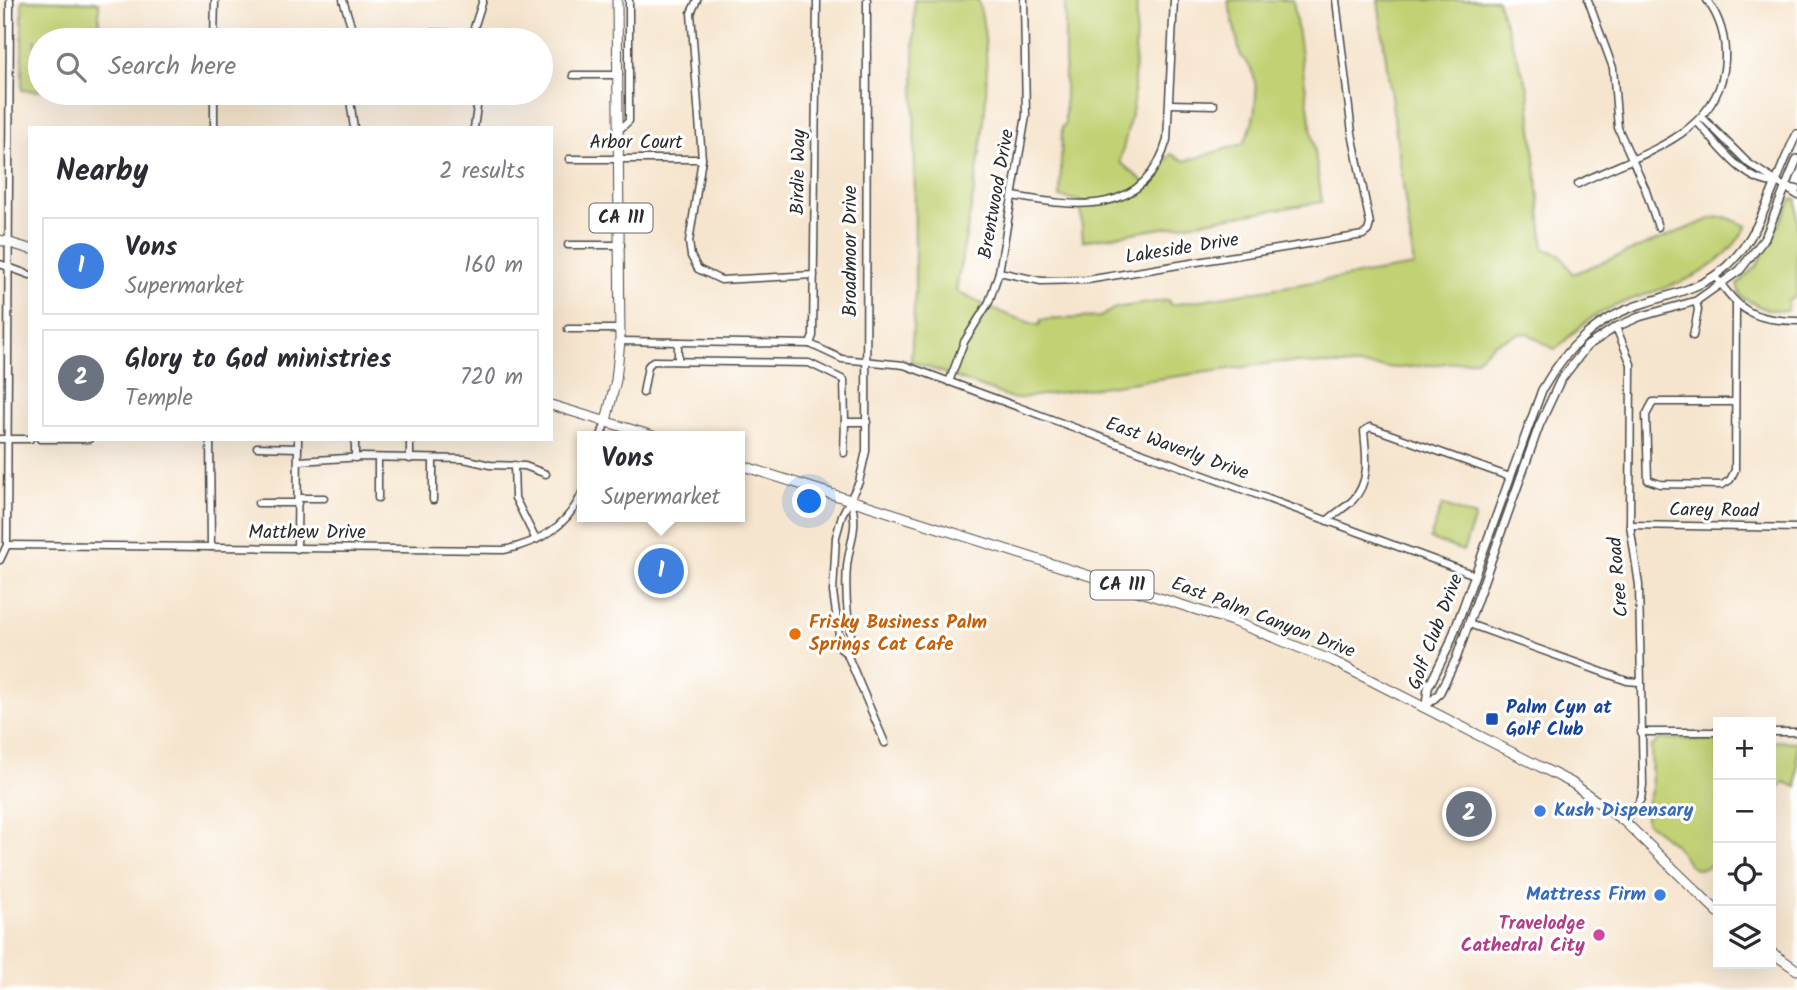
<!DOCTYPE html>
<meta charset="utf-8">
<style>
body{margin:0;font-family:Kalam,sans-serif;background:#f7f7f7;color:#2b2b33}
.controls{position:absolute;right:21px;bottom:21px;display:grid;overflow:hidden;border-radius:0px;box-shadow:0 7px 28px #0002}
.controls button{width:63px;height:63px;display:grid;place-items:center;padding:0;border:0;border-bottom:2px solid #e1e1e2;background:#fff;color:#2b2b33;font:35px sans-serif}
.you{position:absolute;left:810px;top:502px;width:24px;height:24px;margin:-18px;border:5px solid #fff;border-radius:50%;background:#1a73e8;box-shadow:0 0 0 10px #1a73e833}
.badge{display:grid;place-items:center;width:46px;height:46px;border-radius:50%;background:#b5179e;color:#fff;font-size:23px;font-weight:700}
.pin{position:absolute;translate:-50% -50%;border:4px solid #fff;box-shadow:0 2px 7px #0006}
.popup{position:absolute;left:577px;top:431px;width:168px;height:91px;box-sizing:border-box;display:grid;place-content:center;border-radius:0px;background:#fff;filter:drop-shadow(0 2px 5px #0005);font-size:23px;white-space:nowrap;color:#7c7c81}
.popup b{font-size:26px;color:#2b2b33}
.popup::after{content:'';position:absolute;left:50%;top:100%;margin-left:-14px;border:14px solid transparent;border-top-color:#fff}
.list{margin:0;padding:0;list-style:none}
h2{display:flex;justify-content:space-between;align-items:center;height:91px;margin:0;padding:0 28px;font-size:30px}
h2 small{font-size:23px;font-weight:400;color:#7c7c81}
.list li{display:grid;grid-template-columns:46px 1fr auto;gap:21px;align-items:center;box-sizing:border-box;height:98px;margin:0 14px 14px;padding:0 14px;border:2px solid #e1e1e2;border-radius:0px}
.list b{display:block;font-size:26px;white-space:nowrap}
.list p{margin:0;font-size:23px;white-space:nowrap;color:#7c7c81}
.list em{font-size:23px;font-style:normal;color:#7c7c81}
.icon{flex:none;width:38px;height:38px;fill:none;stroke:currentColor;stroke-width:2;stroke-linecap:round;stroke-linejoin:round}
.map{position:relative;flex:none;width:1797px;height:990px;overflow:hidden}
.search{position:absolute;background:#fff;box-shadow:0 7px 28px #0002;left:28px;top:28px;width:525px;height:77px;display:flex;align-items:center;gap:18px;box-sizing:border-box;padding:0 24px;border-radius:38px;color:#7c7c81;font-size:26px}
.panel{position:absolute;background:#fff;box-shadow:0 7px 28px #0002;left:28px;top:126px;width:525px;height:315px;border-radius:0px}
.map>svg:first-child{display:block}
.green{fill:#c1d173;stroke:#767e4f;stroke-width:2}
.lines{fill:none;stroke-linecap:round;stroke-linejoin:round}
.minor-casing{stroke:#494743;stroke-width:9}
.tertiary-casing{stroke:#494743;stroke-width:10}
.primary-casing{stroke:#494743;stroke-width:11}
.minor{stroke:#fff;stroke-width:6}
.tertiary{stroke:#fff;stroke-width:7}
.primary{stroke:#fff;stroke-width:9}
.food-dot{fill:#e8710a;stroke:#fff;stroke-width:2.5}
.transit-dot{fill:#1a4fb4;stroke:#fff;stroke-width:2.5}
.shop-dot{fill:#3f7fe0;stroke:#fff;stroke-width:2.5}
.hotel-dot{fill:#d1479c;stroke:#fff;stroke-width:2.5}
.labels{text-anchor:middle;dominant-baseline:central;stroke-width:6;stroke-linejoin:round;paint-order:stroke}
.shield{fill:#fff;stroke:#6b6b6b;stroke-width:2}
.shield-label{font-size:18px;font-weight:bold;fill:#2b2b2b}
.street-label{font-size:19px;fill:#2b2b2b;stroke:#fff}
.food-label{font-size:19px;font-weight:bold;fill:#c56008;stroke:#fff;text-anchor:start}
.transit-label{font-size:19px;font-weight:bold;fill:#164399;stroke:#fff;text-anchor:start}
.shop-label{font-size:19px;font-weight:bold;fill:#366cbe;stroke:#fff;text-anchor:start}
.hotel-label{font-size:19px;font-weight:bold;fill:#b23c85;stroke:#fff;text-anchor:end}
</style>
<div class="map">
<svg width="1797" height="990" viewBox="0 0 1797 990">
<rect width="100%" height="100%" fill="#fff"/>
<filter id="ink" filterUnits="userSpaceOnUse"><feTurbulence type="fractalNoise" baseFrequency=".0143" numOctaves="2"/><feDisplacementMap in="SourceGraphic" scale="14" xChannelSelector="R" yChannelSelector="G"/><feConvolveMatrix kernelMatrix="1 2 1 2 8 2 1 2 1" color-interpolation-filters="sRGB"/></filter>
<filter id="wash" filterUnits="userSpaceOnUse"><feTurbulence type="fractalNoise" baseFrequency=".00686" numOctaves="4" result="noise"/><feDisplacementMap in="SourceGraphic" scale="28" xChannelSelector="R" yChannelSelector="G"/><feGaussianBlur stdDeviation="1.57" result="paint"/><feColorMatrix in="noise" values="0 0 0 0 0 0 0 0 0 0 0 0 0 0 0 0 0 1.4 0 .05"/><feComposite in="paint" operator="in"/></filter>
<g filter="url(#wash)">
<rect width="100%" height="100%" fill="#f6e5ce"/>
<g class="green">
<polygon points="22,0 99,2 99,40 35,41 35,49 40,49 40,91 22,90"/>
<path d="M914,0H978C1002,84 970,205 956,291L992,309L1039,326L1041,320L1100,317L1115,308L1168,300L1170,305L1414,266L1378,0H1497L1528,88L1544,249L1560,254L1573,274L1713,218L1726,217L1747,226C1711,288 1658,283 1602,312C1584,321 1570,336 1555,350L1527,333L1518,334L1495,343L1475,360L1400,368L1280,362L1014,399L911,361L915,289Z"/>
<path d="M1065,0H1137L1133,107L1120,162L1148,185L1171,154L1185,161L1243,144C1257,123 1264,73 1241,57L1228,0H1293L1322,202L1083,241L1080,201L1060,197L1062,127L1065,124Z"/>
<polygon points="1792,199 1797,199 1797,295 1788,301 1787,311 1765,309 1741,297 1737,285 1758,264"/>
<polygon points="1442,505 1475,517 1463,551 1430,539"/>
<polygon points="1660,739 1718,740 1718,856 1707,868 1695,869 1689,864 1674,844 1646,822 1644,813 1652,788 1651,747"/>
<polygon points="1771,741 1797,742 1797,787 1784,782 1771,798"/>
</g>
</g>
<g filter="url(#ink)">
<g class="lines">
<defs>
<g id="minor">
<polyline points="343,0 354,35"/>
<polyline points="697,0 691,13 702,159 689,242 691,256 698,269 721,280 814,275"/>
<polyline points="867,0 866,451 859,482 842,515 836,537 833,592 841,649 847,654 885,743"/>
<polyline points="1588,0 1613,68 1618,128 1645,188 1658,227"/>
<polyline points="214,40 215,0"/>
<polyline points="351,40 354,35 376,31 472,34"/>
<polyline points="478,40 472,34 483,0"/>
<polyline points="573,75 619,75"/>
<polyline points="349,93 354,128"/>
<polyline points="1170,104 1214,105"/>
<polyline points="1702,117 1748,163 1797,195"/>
<path d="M1697,122C1718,144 1743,182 1775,183"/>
<polyline points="214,128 214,93"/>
<polyline points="474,128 479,93"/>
<polyline points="620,129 629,121 629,0"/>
<polyline points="569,159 702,159"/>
<path d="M1578,184C1633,155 1721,138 1725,60C1726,39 1720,18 1707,0"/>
<polyline points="1785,187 1797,189"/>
<path d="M1013,196C1076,207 1145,218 1167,140L1174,0"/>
<polyline points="568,245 621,245"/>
<polyline points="0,264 30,275"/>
<polyline points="999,272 1041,281 1087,280 1363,235 1368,231 1370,224 1352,133 1336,0"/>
<path d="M1715,276C1741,312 1752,320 1797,321"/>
<polyline points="1616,327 1631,364 1630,525 1639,585 1643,785 1641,799 1625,822"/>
<polyline points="568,329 620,329"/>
<polyline points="1693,336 1698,310 1696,301"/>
<polyline points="620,341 810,344"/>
<polyline points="810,344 842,359 904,365 1475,575"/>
<polyline points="810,344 813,336 817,0"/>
<polyline points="678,361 678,342"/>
<polyline points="949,382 964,342 989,302 999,272 1026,116 1024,0"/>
<polyline points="643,393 648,366 653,361 809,363 844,380 845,422 867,422"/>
<polyline points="1735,402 1653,402 1646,415 1648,480 1660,484 1722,485 1730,480 1735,470 1736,305"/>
<polyline points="601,436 606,421"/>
<polyline points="0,439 30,439"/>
<polyline points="40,439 89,439"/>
<polyline points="210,439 211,547"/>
<polyline points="355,439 355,458"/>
<polyline points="410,439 410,459"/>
<polyline points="257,447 298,448"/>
<polyline points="844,453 845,422"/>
<polyline points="378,458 378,498"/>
<polyline points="299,461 362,457 464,459 490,465 525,466 546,474"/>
<polyline points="514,465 515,498 536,540"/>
<polyline points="298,498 324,498"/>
<polyline points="433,500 433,459"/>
<polyline points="258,503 298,503"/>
<path d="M1327,521C1335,513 1345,508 1353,500C1371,481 1366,455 1364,431L1370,427L1510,477"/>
<polyline points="1630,525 1797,528"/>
<path d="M7,545L504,550C540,542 567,527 582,493"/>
<polyline points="297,549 298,439"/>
<polyline points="0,560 7,545 10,0"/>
<polyline points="1469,624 1627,681 1639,682"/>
<path d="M847,654L853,645C847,618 845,593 847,566C850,540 859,528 851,501"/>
<polyline points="1641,732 1718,732"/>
<polyline points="1771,732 1797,732"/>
</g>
<g id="tertiary">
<path d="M1426,706L1428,688L1449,646L1542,390C1566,348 1597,317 1645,303C1675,293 1703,288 1727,266C1764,232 1774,177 1797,134"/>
<polyline points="1426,706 1439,694 1456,659 1539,426 1560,381 1587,346 1616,327 1639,317 1696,301 1740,270 1765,238 1797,159"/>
</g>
<g id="primary">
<polyline points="0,240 30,249"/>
<polyline points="551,405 653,436"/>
<polyline points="606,421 616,380 620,341 617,0"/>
<polyline points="740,465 1232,621 1333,661 1572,783 1625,822 1718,912"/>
<polyline points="1771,952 1797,970"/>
</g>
</defs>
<use href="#minor" class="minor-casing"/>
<use href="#tertiary" class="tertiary-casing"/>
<use href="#primary" class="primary-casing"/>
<use href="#minor" class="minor"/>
<use href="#tertiary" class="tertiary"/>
<use href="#primary" class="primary"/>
</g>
</g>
<circle class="food-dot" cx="795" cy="634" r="7"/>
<rect class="transit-dot" x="1485" y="712" width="14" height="14" rx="3.5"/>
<g class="shop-dot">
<circle cx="1540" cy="811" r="7"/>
<circle cx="1660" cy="895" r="7"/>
</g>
<circle class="hotel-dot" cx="1599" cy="935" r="7"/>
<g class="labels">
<g class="shield">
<rect x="589.5" y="203.5" width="63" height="29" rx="5"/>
<rect x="1090.5" y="570.5" width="63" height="29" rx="5"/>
</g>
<g class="shield-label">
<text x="621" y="218">CA 111</text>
<text x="1122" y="585">CA 111</text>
</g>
<g class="street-label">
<text x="636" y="143">Arbor Court</text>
<text transform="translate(799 172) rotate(-89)">Birdie Way</text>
<text transform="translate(997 194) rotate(-80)">Brentwood Drive</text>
<text transform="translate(1182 249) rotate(-9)">Lakeside Drive</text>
<text transform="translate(851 251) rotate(-90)">Broadmoor Drive</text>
<text transform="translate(1177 449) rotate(20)">East Waverly Drive</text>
<text transform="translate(1714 511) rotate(1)">Carey Road</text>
<text x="307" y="533">Matthew Drive</text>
<text transform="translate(1619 577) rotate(-95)">Cree Road</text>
<text transform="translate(1263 618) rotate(21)">East Palm Canyon Drive</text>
<text transform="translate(1436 632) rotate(-69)">Golf Club Drive</text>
</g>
<g class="food-label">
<text x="809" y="623">Frisky Business Palm<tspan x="809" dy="22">Springs Cat Cafe</tspan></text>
</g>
<g class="transit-label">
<text x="1506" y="708">Palm Cyn at<tspan x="1506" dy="22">Golf Club</tspan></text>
</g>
<g class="shop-label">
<text x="1554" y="811">Kush Dispensary</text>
<text x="1646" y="895" text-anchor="end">Mattress Firm</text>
</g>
<g class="hotel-label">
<text x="1585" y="924">Travelodge<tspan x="1585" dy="22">Cathedral City</tspan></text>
</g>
</g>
</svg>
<div class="controls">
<button>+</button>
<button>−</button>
<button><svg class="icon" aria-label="locate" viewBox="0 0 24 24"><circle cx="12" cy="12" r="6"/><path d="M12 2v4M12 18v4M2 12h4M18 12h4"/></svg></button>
<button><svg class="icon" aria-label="layers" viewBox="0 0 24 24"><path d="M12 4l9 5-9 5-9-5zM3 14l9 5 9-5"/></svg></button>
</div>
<div class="you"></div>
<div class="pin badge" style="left:661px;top:571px;background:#3f7fe0">1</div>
<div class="popup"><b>Vons</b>Supermarket</div>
<div class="pin badge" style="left:1469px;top:814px;background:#6b7280">2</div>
<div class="search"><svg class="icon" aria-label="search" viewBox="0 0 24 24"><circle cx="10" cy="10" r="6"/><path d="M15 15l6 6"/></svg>Search here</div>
<section class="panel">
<h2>Nearby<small>2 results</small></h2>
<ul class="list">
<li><span class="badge" style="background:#3f7fe0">1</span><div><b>Vons</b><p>Supermarket</p></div><em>160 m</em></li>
<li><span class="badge" style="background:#6b7280">2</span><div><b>Glory to God ministries</b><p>Temple</p></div><em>720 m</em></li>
</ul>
</section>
</div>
